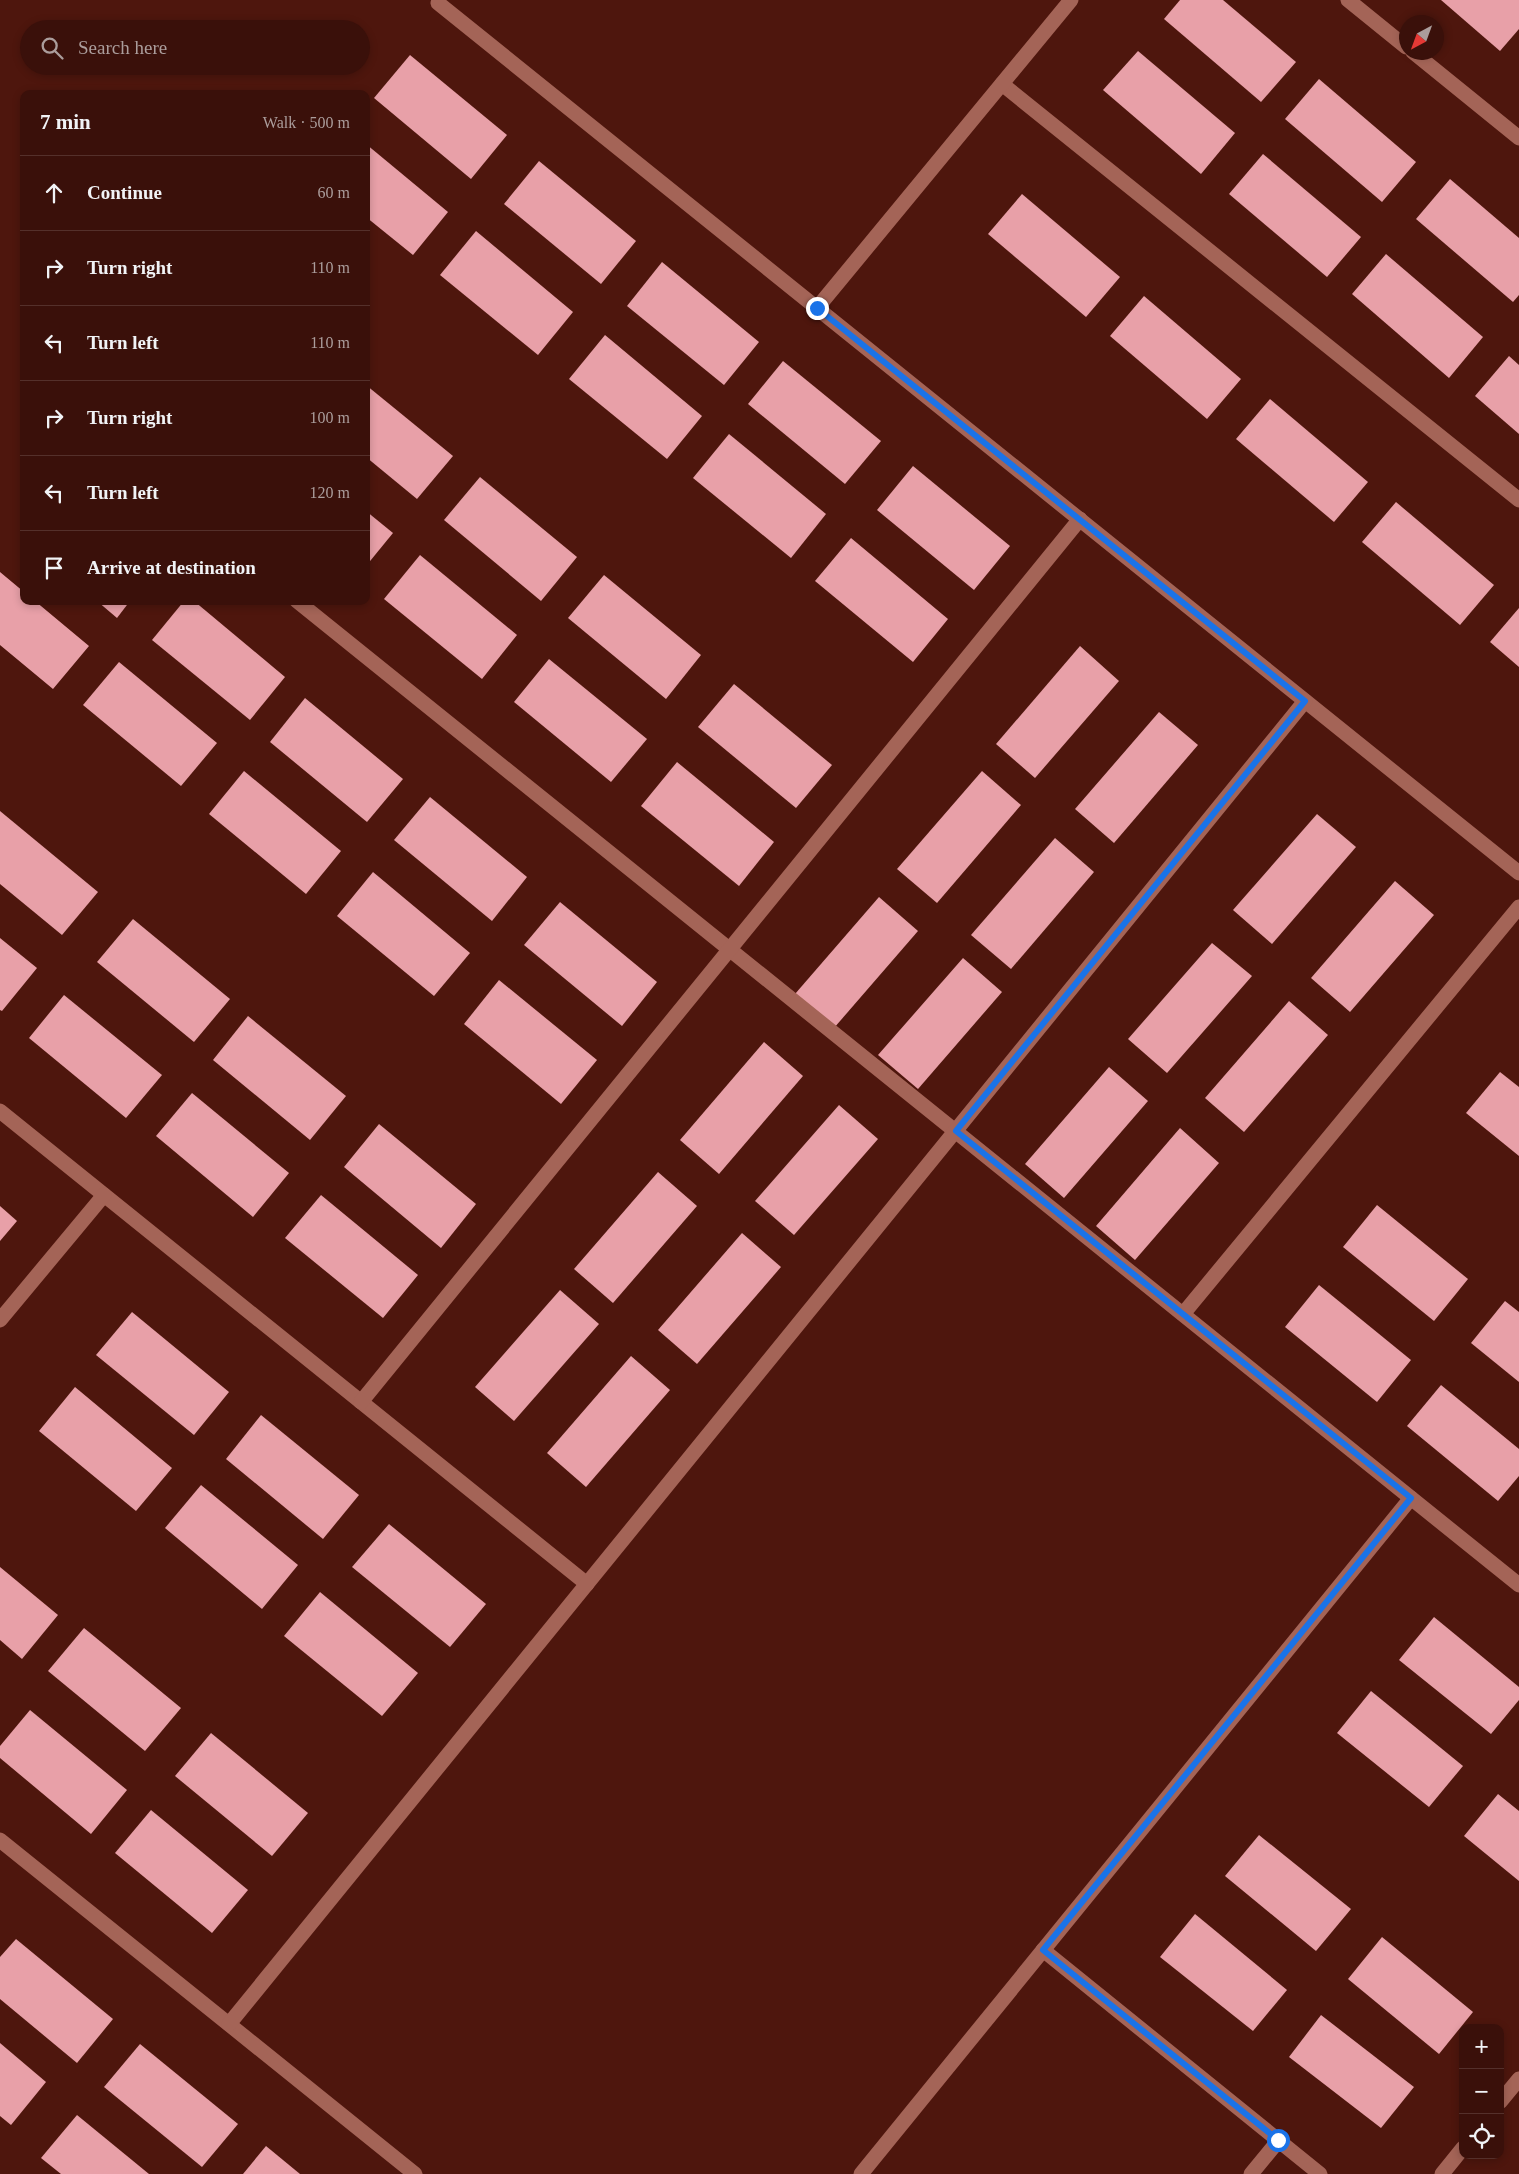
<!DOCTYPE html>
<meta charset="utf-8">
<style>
body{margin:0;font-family:Georgia,serif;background:#411913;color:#f1f3f6}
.controls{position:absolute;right:15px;bottom:15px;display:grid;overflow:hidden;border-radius:10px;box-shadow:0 2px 8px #0003}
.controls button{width:45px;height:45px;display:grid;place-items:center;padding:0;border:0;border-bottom:1px solid #54302b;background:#3a100a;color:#f1f3f6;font:25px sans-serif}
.compass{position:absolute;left:1399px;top:15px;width:45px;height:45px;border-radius:50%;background:#3a100a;box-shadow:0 2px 8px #0003;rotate:221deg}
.stop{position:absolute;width:15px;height:15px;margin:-11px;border:4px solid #1a73e8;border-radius:50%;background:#fff}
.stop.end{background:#1a73e8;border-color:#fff;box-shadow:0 1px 5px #0008}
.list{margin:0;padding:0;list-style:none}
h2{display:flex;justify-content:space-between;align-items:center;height:65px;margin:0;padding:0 20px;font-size:21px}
h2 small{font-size:16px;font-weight:400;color:#ab9d9c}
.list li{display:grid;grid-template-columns:32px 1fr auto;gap:15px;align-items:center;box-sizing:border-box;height:75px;padding:0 20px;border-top:1px solid #54302b}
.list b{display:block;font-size:19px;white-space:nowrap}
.list em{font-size:16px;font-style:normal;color:#ab9d9c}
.icon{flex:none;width:28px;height:28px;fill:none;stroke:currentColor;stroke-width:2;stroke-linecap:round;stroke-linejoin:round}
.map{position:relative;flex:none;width:1519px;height:2174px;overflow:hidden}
.search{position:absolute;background:#3a100a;box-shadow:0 2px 8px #0003;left:20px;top:20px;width:350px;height:55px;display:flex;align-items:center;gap:12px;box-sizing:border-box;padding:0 18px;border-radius:28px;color:#ab9d9c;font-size:19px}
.panel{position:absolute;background:#3a100a;box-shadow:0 2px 8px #0003;left:20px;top:90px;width:350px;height:515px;border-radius:10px}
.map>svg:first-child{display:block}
.building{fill:#e8a0a8}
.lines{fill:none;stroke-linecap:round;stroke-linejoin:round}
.lane{stroke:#a46457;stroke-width:15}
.route{stroke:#1a73e8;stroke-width:6}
</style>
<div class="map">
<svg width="1519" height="2174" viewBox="0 0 1519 2174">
<rect width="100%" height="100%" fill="#4e160d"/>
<g class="building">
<polygon points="1180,0 1223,0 1296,62 1261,102 1164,19"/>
<polygon points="1441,0 1519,0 1519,29 1500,51"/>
<polygon points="1138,51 1235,133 1201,174 1103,90"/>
<polygon points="410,55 507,135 471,179 374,98"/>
<polygon points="1319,79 1416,162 1382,202 1285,119"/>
<polygon points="366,144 448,212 413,255 366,217"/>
<polygon points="1263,154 1361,237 1327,277 1229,194"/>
<polygon points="539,161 636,241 601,284 504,204"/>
<polygon points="1450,179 1519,238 1519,295 1513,302 1416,219"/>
<polygon points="1022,194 1120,277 1086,317 988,234"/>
<polygon points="476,231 573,312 538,355 440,275"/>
<polygon points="1386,254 1483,337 1449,378 1352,294"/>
<polygon points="662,262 759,342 724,385 627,306"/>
<polygon points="1144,296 1241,379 1207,419 1110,336"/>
<polygon points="605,335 702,416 667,459 569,379"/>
<polygon points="1509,356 1519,365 1519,434 1475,396"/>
<polygon points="783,361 881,441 845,484 748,404"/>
<polygon points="366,385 453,456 417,499 366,457"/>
<polygon points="1270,399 1368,482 1334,522 1236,439"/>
<polygon points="729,434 826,514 791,558 693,478"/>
<polygon points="913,466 1010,546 974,590 877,510"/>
<polygon points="480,477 577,557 541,601 444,520"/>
<polygon points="1396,502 1494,585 1460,625 1362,542"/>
<polygon points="366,511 393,533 366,566"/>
<polygon points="851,538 948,619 913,662 815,581"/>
<polygon points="420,555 517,635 482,679 384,599"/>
<polygon points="0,572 24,592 24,601 35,601 89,646 53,689 0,645"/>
<polygon points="604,575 701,655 666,699 568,618"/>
<polygon points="97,601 130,601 117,618"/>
<polygon points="184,601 194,601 285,677 250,720 152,640"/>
<polygon points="1519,608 1519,667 1490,642"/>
<polygon points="1080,646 1119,681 1035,778 996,744"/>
<polygon points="549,659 647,739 611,782 514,702"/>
<polygon points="119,662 217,743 181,786 83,705"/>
<polygon points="734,684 832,765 796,808 698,727"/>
<polygon points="305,698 403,779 367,822 270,742"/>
<polygon points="1159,712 1198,745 1114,843 1075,809"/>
<polygon points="677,762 774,842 739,886 641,806"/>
<polygon points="244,771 341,851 306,894 209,814"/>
<polygon points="982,771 1021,805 937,903 897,869"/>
<polygon points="430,797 527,877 492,921 394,840"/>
<polygon points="0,811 98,892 62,935 0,884"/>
<polygon points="1317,814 1356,847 1272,944 1233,910"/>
<polygon points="1055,838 1094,872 1011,969 971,935"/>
<polygon points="373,872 470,953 434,996 337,916"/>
<polygon points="1395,881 1434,915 1350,1012 1311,978"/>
<polygon points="879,897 918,931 834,1028 795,994"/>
<polygon points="560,902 657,982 622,1026 524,945"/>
<polygon points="133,919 230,999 194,1042 97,962"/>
<polygon points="0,938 37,968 2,1011 0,1010"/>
<polygon points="1212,943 1252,976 1167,1073 1128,1039"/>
<polygon points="963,958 1002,992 918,1089 878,1055"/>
<polygon points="499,980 597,1060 561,1104 464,1024"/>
<polygon points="64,995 162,1075 126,1118 29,1038"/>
<polygon points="1289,1001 1328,1035 1244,1132 1205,1098"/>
<polygon points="248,1016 346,1096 310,1140 213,1060"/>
<polygon points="764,1042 803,1076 719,1174 680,1140"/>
<polygon points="1109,1067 1148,1101 1064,1198 1025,1164"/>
<polygon points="1500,1072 1519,1087 1519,1156 1466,1113"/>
<polygon points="192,1093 289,1173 253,1217 156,1136"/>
<polygon points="839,1105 878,1139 794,1235 755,1201"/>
<polygon points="379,1124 476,1204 441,1248 344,1167"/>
<polygon points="1180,1128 1219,1163 1135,1260 1096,1226"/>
<polygon points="658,1172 697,1206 613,1303 574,1269"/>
<polygon points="321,1195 418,1275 383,1318 285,1238"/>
<polygon points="1377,1205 1468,1279 1434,1321 1343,1247"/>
<polygon points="0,1206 17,1221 0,1241"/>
<polygon points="742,1233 781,1267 697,1364 658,1330"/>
<polygon points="1319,1285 1411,1360 1377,1402 1285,1327"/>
<polygon points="560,1290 599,1324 514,1421 475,1387"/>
<polygon points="1505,1301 1519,1312 1519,1382 1471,1343"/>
<polygon points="132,1312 229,1392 194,1435 96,1355"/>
<polygon points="631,1356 670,1390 586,1487 547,1453"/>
<polygon points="1441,1385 1519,1449 1519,1476 1498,1501 1407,1426"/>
<polygon points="75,1387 172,1468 136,1511 39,1431"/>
<polygon points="261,1415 359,1495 323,1539 226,1459"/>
<polygon points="201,1485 298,1565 262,1609 165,1528"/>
<polygon points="389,1524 486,1604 450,1647 352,1567"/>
<polygon points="0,1567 58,1615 22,1659 0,1640"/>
<polygon points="320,1592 418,1673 382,1716 284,1636"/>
<polygon points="1434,1617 1519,1687 1519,1700 1491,1734 1399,1660"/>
<polygon points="84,1628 181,1708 145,1751 48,1671"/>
<polygon points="1371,1691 1463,1766 1429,1807 1337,1733"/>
<polygon points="30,1710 127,1790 91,1834 0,1758 0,1746"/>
<polygon points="211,1733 308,1813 272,1856 175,1776"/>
<polygon points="1498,1794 1519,1811 1519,1881 1464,1836"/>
<polygon points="151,1810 248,1890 212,1933 115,1853"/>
<polygon points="1259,1835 1351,1909 1316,1951 1225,1876"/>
<polygon points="1195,1914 1287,1990 1253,2031 1160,1957"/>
<polygon points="1382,1937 1473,2012 1439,2054 1348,1979"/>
<polygon points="16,1939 113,2019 77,2063 0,1999 0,1957"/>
<polygon points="1321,2015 1414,2087 1381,2128 1289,2057"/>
<polygon points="0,2043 46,2082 11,2125 0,2116"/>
<polygon points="140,2044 238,2124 202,2167 104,2087"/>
<polygon points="77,2115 149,2174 61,2174 41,2158"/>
<polygon points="266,2146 300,2174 243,2174"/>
</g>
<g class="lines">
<g class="lane">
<polyline points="1348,0 1406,47"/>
<polyline points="438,3 1519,873"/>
<polyline points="1413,52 1519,138"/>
<polyline points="1002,84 1519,500"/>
<polyline points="817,308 1071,0"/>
<polyline points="297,601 1519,1585"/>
<polyline points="0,1111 587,1584"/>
<polyline points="1183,1314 1519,907"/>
<polyline points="0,1320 104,1195"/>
<polyline points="361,1402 1080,519"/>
<polyline points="0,1840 415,2174"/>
<polyline points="1043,1950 1320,2174"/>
<polyline points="229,2024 1305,701"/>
<polyline points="1500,2102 1519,2079"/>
<polyline points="861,2174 1411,1498"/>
<polyline points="1251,2174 1279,2140"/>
<polyline points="1442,2174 1463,2148"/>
</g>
</g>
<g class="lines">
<polyline class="route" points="817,308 1305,701 956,1131 1411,1498 1043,1950 1278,2140"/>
</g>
</svg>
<div class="controls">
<button>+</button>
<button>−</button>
<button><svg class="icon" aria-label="locate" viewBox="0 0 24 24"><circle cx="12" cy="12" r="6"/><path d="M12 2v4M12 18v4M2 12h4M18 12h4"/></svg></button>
</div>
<svg class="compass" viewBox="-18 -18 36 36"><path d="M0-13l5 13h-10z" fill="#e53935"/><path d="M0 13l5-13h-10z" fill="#ab9d9c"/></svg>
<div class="stop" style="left:1278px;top:2140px"></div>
<div class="stop end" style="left:817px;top:308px"></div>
<div class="search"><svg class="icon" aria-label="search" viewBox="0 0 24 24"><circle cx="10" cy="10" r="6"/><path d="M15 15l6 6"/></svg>Search here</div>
<section class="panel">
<h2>7 min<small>Walk · 500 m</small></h2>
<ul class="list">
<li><svg class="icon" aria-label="ahead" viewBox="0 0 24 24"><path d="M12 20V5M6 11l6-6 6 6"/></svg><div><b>Continue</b></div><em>60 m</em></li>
<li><svg class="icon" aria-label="right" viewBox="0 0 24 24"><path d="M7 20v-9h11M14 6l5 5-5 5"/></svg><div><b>Turn right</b></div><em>110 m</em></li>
<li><svg class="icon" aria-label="left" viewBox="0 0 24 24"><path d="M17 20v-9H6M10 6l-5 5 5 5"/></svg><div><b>Turn left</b></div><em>110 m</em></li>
<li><svg class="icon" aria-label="right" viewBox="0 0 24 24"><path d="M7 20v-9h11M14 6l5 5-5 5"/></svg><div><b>Turn right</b></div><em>100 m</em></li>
<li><svg class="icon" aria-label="left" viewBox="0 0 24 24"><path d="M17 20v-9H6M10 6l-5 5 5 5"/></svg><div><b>Turn left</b></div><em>120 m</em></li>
<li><svg class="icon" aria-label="arrive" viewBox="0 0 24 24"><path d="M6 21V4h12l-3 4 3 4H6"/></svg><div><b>Arrive at destination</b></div></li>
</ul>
</section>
</div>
